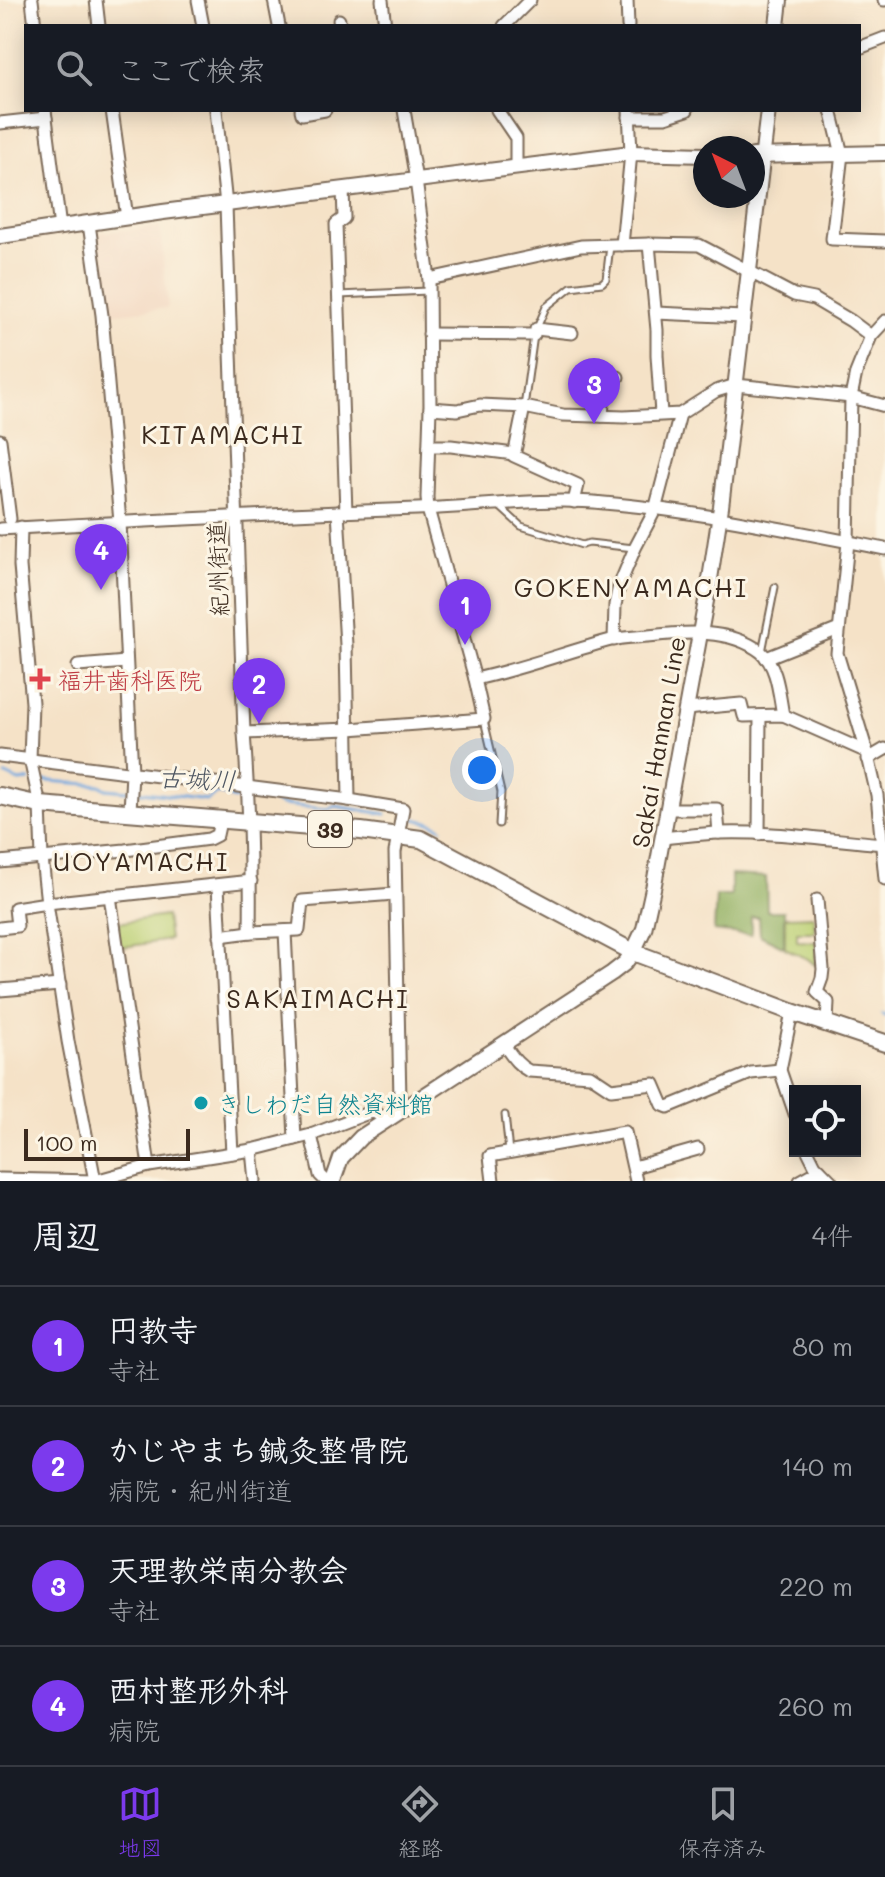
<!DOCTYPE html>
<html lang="ja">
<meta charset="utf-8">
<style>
body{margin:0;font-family:Mali,"Klee One",sans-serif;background:#242831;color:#f1f3f6}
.controls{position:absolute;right:24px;bottom:24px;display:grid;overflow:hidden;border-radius:0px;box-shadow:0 4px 20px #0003}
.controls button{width:72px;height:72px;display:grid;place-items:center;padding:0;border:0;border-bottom:2px solid #363941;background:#171b24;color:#f1f3f6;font:40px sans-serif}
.compass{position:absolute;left:693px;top:136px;width:72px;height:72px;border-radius:50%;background:#171b24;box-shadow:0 4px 20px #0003;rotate:318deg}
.scale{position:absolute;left:24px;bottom:20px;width:166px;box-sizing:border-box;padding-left:8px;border:4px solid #3b2a1e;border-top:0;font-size:22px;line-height:28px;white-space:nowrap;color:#3b2a1e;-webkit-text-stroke:6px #fcf5e5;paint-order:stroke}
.you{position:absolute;left:482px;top:770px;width:28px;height:28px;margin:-20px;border:6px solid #fff;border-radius:50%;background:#1a73e8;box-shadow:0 0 0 12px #1a73e833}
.badge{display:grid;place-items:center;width:52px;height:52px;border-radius:50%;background:#7c3aed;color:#fff;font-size:26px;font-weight:700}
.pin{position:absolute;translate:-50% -66px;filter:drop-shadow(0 2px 4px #0008)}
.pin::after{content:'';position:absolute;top:42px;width:28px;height:24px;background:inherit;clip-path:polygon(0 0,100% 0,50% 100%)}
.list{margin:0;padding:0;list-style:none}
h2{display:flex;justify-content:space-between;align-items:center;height:104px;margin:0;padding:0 32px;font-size:34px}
h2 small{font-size:26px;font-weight:400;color:#9ea1a6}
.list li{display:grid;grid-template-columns:52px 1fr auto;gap:24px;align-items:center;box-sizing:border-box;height:120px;padding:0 32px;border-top:2px solid #363941}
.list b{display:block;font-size:30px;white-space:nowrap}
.list p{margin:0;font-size:26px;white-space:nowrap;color:#9ea1a6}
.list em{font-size:26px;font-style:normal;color:#9ea1a6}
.icon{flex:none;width:44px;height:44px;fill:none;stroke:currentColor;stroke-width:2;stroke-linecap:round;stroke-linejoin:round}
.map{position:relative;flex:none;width:885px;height:1181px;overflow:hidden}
.search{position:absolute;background:#171b24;box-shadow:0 4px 20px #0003;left:24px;right:24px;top:24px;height:88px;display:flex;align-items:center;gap:20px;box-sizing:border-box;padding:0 28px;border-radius:0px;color:#9ea1a6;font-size:30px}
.sheet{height:584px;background:#171b24}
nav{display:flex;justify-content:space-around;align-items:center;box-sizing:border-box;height:112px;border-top:2px solid #363941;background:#171b24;font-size:22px;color:#9ea1a6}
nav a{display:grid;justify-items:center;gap:4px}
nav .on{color:#7c3aed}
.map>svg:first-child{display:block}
.built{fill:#f2d5be}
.green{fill:#bcd074;stroke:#7c7d49;stroke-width:2}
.forest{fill:#95b266;stroke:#686e42;stroke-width:2}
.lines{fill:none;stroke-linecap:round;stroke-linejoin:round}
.stream{stroke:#72a8df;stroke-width:3}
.lane-casing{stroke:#7c6a59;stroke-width:9}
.street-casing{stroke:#7c6a59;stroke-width:15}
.secondary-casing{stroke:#7c6a59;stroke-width:18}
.primary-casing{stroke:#7c6a59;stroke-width:20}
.lane{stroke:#fff;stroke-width:5}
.street{stroke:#fff;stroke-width:11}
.secondary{stroke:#fff;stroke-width:14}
.primary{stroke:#fff;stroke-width:16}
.health-dot{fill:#e0444e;stroke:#fcf5e5;stroke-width:3}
.culture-dot{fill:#0f9aa8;stroke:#fcf5e5;stroke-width:3}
.labels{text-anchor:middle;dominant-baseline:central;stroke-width:6;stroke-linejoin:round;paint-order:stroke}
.shield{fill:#fcf5e5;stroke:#75675a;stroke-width:2}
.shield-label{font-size:22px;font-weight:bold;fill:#3b2a1e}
.street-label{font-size:24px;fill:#3b2a1e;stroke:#fcf5e5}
.health-label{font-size:24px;fill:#be3a42;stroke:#fcf5e5;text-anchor:start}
.culture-label{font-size:24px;fill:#0d838f;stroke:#fcf5e5;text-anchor:start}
.neighbourhood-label{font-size:26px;letter-spacing:2px;fill:#3b2a1e;stroke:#fcf5e5}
.water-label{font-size:26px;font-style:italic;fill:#4e5662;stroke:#fcf5e5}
</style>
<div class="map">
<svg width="885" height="1181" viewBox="0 0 885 1181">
<rect width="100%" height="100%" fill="#fcf5e5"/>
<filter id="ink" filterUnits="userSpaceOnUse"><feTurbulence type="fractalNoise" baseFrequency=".0125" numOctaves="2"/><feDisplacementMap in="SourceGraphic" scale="16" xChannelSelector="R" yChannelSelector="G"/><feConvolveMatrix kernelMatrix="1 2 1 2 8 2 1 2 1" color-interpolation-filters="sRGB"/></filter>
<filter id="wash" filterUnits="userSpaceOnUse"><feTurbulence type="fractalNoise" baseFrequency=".006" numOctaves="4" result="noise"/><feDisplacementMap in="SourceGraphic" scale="32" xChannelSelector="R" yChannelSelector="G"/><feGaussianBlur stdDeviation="1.8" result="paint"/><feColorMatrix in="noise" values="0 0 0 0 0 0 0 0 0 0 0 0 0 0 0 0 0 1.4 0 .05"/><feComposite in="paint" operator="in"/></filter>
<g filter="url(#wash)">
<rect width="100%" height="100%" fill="#f5e2c7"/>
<polygon class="built" points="160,227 168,308 105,314 97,233"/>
<g class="green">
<polygon points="166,916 169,940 117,948 116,923"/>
<polygon points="814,916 815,932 797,932 797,941 817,942 815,965 808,959 785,948 785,917"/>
</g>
<polygon class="forest" points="731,875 766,877 767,911 784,911 784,947 760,935 759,917 751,917 751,935 714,931 716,896 731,896"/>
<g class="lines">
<g class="stream">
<polyline points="6,775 19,781 29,780"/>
<polyline points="37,780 100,785 106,789 128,791"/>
<polyline points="135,791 207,800 218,793 235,799 245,799"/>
<polyline points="252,799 265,798 282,805 328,809 335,806 386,814"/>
<polyline points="411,818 432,823 442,828"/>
<polyline points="882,1014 885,1015"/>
</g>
</g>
</g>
<g filter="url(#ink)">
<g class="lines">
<defs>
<g id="lane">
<polyline points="339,295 428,291"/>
<polyline points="524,407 534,335 546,307 571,287 602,283 606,279 610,246"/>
<polyline points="499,506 521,526 582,545 589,543 634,548"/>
<polyline points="762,652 775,587"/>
<polyline points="484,720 501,792 499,824"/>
<polyline points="505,1115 509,1152"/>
</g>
<g id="street">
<polyline points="32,0 35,26"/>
<polyline points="96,0 99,26"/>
<polyline points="198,0 203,26"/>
<polyline points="274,0 279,26"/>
<polyline points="382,0 385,26"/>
<polyline points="627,0 628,26"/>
<polyline points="884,0 885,0"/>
<polyline points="339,20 340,26"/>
<polyline points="504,26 530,0"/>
<polyline points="859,48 885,38"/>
<polyline points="45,110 60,228"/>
<polyline points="112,110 127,218"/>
<path d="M216,110L226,205L244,733C249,799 251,866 250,932"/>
<polyline points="301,110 302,114 325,110"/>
<polyline points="497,110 516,138 516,167"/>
<polyline points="831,110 842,154 832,239 885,241"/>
<polyline points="629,117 665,117 687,110"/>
<polyline points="0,123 46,118"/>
<polyline points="343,189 344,218 336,224 346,512"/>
<polyline points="89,224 102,315 120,522 132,773 130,811"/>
<polyline points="649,244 657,330 657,355 661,414"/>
<polyline points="622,245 631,153 629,110"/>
<polyline points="429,279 581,246 649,244 699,245 794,295 814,299 851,321 871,336"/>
<polyline points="656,313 743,317"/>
<polyline points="885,321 871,336 856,373 851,397 848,542 837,653 867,752 877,795 885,879"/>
<polyline points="536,329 572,333"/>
<polyline points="429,334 534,335"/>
<polyline points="590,377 618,377"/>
<polyline points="524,407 514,456 578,485 574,502"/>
<polyline points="430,408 457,410 480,405 524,407 563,415 624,417 680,414 716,391 736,385 851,397 885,406"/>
<polyline points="602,416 605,377"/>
<polyline points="0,440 10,519"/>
<polyline points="429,446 451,446 514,454"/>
<polyline points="338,512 346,645 349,800"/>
<polyline points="21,527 20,566 32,703 30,759 40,805 42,858 47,903 68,1041 95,1181"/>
<path d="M0,529C139,521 278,514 417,509C479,507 542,497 604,503C699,511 792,531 885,549"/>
<polyline points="614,640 615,605 619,586 635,548 655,510 680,414"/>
<polyline points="766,658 839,629"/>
<polyline points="78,666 126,662"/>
<path d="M475,679C522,669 566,652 611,640C623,637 636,637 648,636C685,632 730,628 761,652C778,666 779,696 783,715"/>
<polyline points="686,709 741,704 744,716 783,715 867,752"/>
<polyline points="244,733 349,729 484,719 475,679 428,509 427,497 430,408 429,279 416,180 404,110"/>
<polyline points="0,756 349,800 403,809 395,852 400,1101 403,1110"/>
<polyline points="868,759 885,749"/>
<polyline points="668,809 717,809 719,833"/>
<polyline points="759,834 760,716"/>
<path d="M663,838C681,836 700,834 718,833C774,831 830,840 885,844"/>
<polyline points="0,862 125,850 209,839 217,835 220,821"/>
<polyline points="218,886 232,1153"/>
<polyline points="110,896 149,1166"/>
<polyline points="817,900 823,969 822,978 817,992 828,1002 827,1024"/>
<polyline points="0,928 17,926 15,908 47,903 251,881"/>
<polyline points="285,931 295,1139"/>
<polyline points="220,936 250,932 299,930 302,901 395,894"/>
<polyline points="0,990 60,985"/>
<polyline points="792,1012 780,1070 795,1114"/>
<path d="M504,1045C512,1056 517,1065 529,1071L590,1075L611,1089L654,1084L663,1105L668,1107L751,1073L780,1070"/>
<polyline points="311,1135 320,1175 326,1181"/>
<polyline points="252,1150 255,1181"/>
<polyline points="808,1151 815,1165 831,1181"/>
<polyline points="634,1167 698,1149"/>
<polyline points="0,1179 95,1181 149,1166 252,1150 311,1135 368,1113 374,1112 387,1120"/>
<polyline points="493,1181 490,1156 625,1132 636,1181"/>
<polyline points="800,1181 820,1170"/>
</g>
<g id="secondary">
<polyline points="777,26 780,0"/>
<polyline points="753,156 885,153"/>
<polyline points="0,236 163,212 631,153 705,155"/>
<polyline points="333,1181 341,1158 361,1137 612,973 625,963 633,952 644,929 654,884 710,579 721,507 768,110"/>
</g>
<polyline id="primary" points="0,796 40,805 361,831 421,839 633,952 792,1012 885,1043"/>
</defs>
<use href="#lane" class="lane-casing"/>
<use href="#street" class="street-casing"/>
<use href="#secondary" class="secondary-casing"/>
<use href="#primary" class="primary-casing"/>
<use href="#lane" class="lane"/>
<use href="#street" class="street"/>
<use href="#secondary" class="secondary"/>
<use href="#primary" class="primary"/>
</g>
</g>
<path class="health-dot" d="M36 667h8v8h8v8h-8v8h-8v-8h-8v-8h8z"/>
<circle class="culture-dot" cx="201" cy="1103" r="8"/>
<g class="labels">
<rect class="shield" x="308" y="811" width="44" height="36" rx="6"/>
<g class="shield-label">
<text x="330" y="829">39</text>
</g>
<g class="street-label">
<text transform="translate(217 569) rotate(-92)">紀州街道</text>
<text transform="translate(658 742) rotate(-80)">Sakai Hannan Line</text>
</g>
<g class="health-label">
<text x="58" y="679">福井歯科医院</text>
</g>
<g class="culture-label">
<text x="217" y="1103">きしわだ自然資料館</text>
</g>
<g class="neighbourhood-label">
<text x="223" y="434">KITAMACHI</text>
<text x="631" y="587">GOKENYAMACHI</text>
<text x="141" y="861">UOYAMACHI</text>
<text x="318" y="998">SAKAIMACHI</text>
</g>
<g class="water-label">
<text transform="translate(197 778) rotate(3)">古城川</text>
</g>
</g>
</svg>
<div class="controls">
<button><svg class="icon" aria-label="locate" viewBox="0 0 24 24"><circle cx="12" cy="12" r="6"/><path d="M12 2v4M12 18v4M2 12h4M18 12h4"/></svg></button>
</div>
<svg class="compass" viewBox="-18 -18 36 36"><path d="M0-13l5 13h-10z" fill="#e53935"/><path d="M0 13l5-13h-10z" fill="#9ea1a6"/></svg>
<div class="scale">100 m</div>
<div class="you"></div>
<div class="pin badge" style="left:465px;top:645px">1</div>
<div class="pin badge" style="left:259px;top:724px">2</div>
<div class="pin badge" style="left:594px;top:424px">3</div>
<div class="pin badge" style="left:101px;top:590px">4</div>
<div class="search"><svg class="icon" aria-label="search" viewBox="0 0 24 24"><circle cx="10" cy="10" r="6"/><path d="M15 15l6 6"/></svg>ここで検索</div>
</div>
<section class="sheet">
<h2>周辺<small>4件</small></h2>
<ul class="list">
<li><span class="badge">1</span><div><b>円教寺</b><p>寺社</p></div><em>80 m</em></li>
<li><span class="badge">2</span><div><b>かじやまち鍼灸整骨院</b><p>病院 · 紀州街道</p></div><em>140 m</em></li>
<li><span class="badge">3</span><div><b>天理教栄南分教会</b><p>寺社</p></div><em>220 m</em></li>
<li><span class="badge">4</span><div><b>西村整形外科</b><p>病院</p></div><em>260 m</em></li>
</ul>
</section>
<nav>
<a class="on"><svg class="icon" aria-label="map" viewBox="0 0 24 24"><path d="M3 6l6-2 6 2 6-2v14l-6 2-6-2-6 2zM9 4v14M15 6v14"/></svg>地図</a>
<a><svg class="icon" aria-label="directions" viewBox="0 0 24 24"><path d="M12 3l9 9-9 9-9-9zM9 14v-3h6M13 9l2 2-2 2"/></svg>経路</a>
<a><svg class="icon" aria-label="saved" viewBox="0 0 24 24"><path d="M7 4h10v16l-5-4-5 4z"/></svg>保存済み</a>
</nav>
